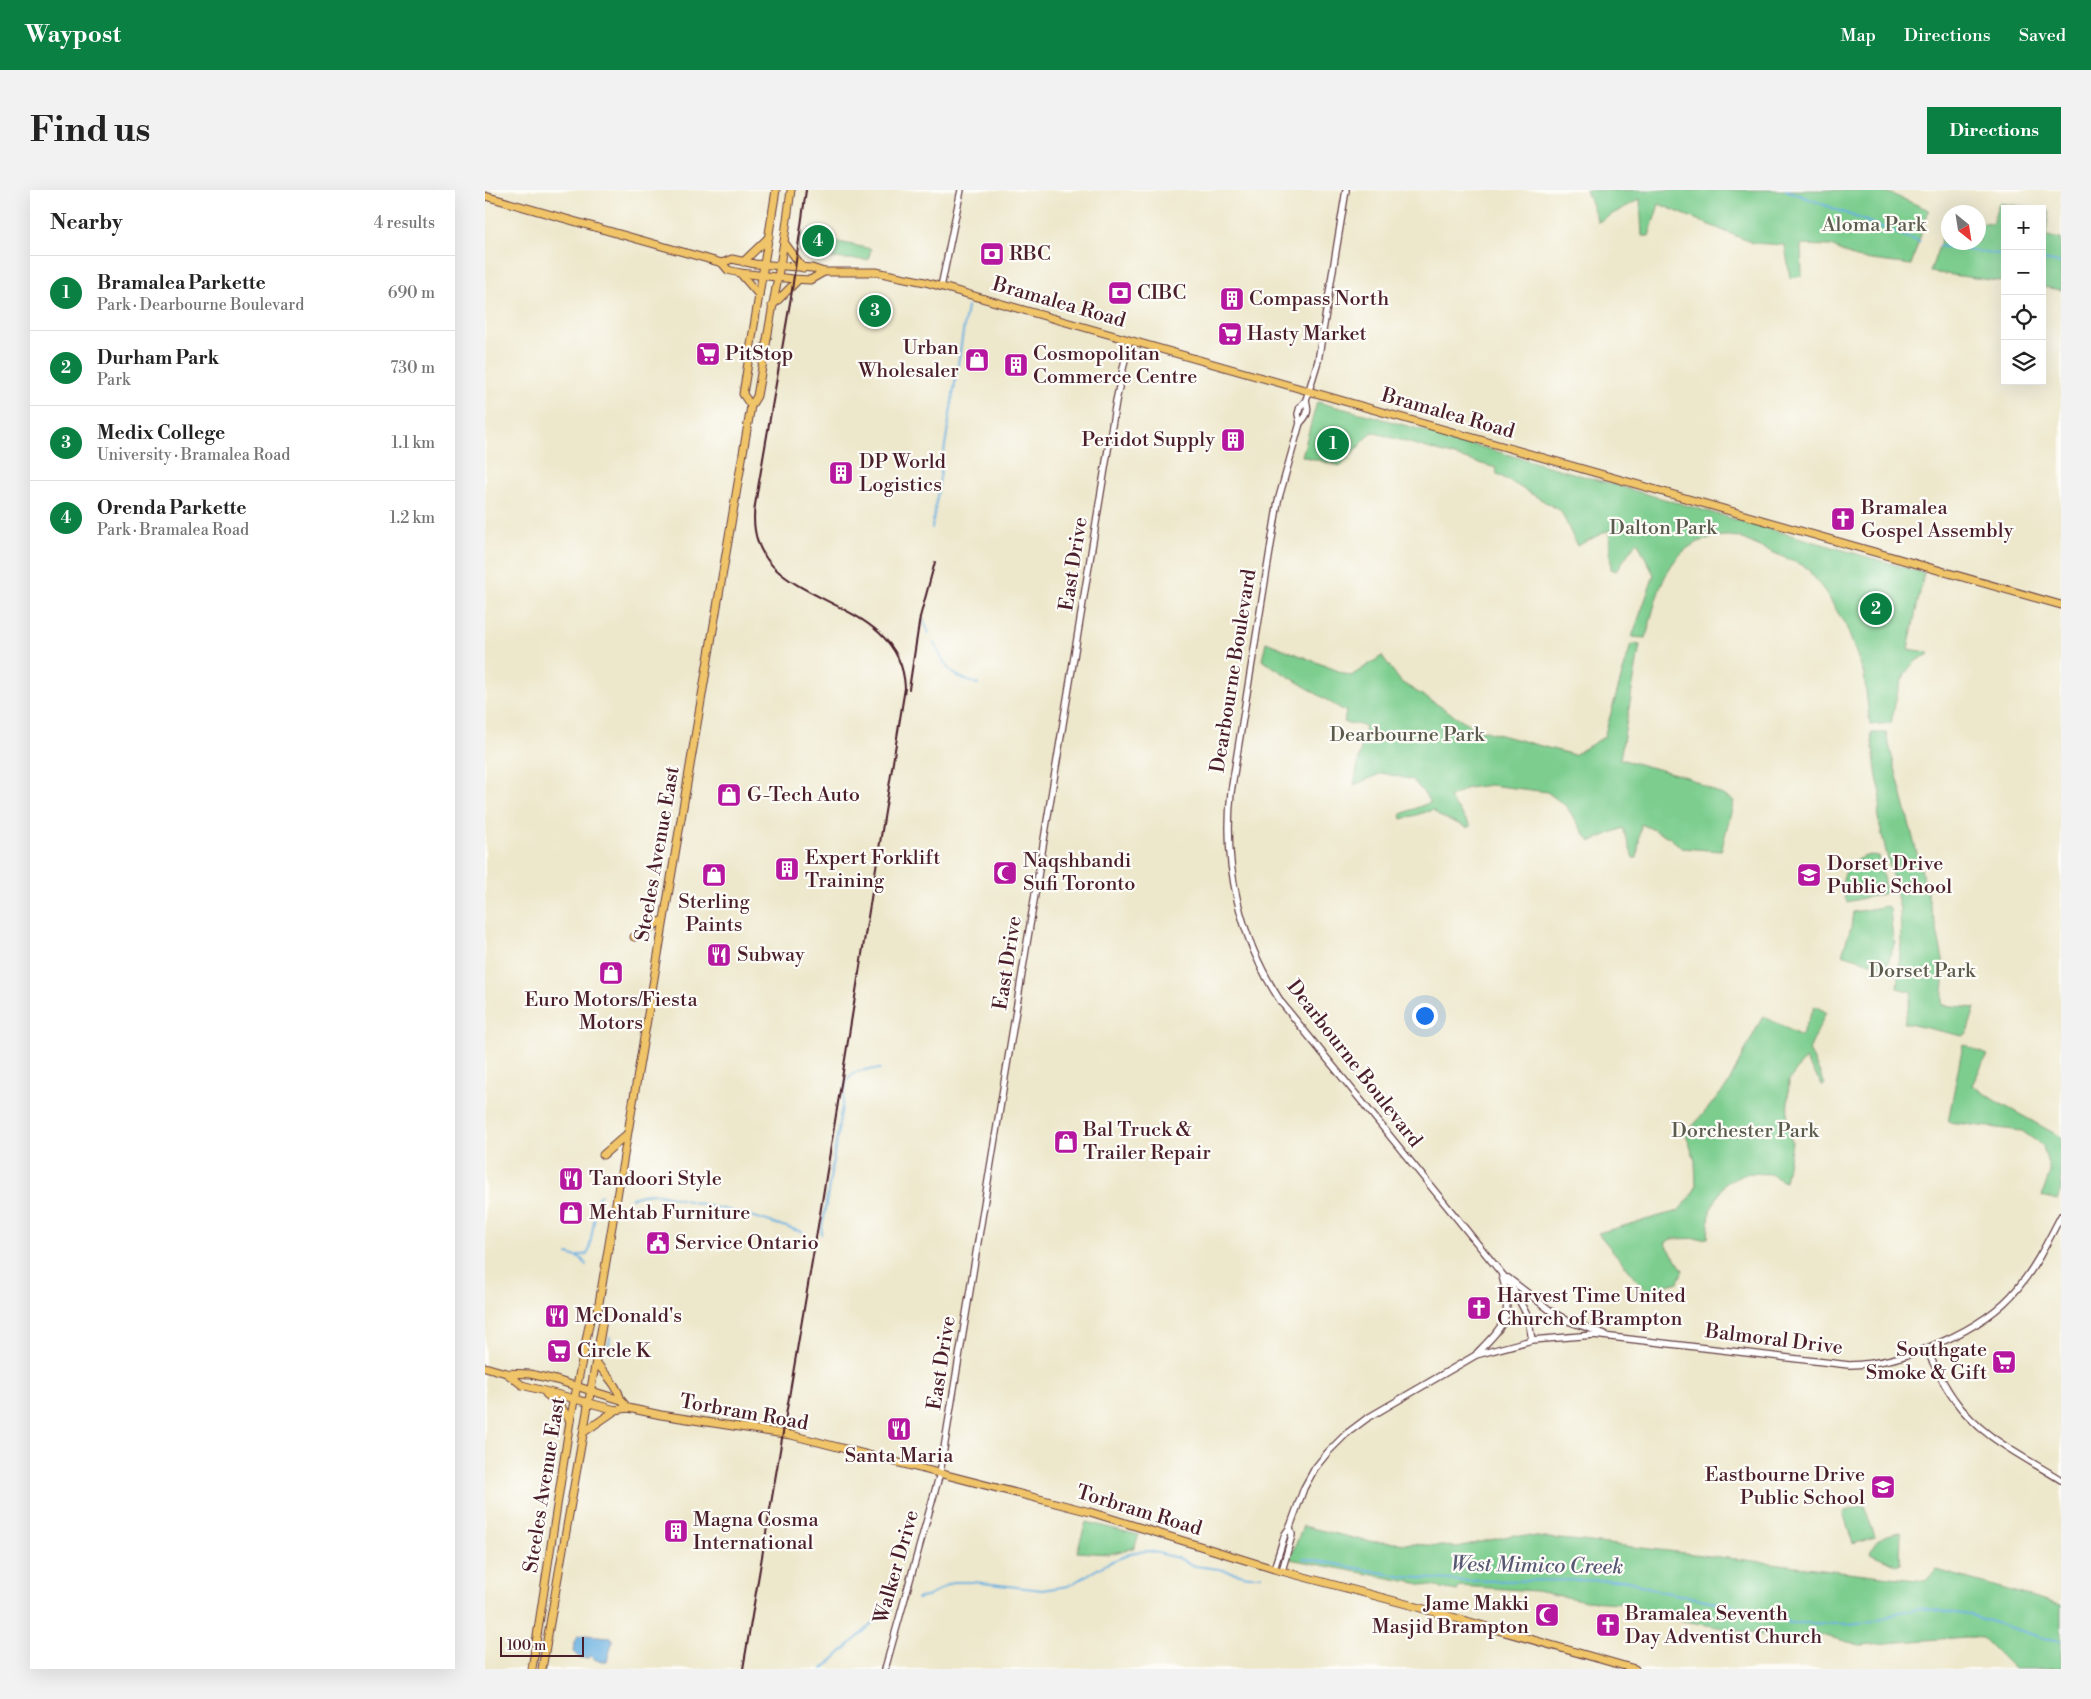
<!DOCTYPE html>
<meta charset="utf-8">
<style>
body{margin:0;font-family:"Libre Bodoni",serif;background:#f2f2f2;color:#222}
.controls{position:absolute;right:15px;top:15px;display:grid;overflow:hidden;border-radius:0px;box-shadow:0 5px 20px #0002}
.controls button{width:45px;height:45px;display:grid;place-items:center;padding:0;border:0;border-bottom:1px solid #e0e0e0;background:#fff;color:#222;font:25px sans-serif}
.compass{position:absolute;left:1456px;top:15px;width:45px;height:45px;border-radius:50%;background:#fff;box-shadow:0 5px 20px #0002;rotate:150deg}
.scale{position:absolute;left:15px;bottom:12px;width:84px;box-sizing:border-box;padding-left:5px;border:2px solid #4a1f2b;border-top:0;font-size:14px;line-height:18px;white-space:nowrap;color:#4a1f2b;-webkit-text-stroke:4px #fdfcf7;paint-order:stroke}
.you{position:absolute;left:939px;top:825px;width:18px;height:18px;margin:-12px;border:4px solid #fff;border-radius:50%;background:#1a73e8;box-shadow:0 0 0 8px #1a73e833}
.badge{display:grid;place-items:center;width:32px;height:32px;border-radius:50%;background:#0b8043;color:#fff;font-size:16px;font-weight:700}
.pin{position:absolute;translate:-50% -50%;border:2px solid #fff;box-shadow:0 1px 5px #0006}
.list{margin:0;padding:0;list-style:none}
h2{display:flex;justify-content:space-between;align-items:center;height:65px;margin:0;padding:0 20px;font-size:21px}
h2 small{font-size:16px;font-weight:400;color:#767676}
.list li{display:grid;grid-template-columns:32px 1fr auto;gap:15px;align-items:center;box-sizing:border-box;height:75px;padding:0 20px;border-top:1px solid #e0e0e0}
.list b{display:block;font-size:19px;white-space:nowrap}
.list p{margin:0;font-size:16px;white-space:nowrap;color:#767676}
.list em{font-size:16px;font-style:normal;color:#767676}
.icon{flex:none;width:28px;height:28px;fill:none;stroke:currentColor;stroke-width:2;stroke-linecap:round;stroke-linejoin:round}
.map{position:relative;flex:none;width:1576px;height:1479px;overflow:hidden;border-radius:0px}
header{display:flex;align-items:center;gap:30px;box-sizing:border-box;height:70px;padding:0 25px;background:#0b8043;color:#fff}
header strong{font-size:24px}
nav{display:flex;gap:28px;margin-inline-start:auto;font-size:18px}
.intro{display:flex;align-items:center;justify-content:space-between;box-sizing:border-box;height:120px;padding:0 30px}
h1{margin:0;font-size:35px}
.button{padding:12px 22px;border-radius:0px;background:#0b8043;color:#fff;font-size:18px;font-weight:700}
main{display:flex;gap:30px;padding:0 30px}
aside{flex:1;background:#fff;border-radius:0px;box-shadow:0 5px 20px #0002}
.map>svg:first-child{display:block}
.green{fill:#7ccd8e;stroke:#63765c}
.water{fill:#6ab1e1;stroke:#5a6886}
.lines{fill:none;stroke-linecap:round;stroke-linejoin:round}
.stream{stroke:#6ab1e1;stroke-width:2}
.minor-casing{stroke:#623d43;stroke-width:8}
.major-casing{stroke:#623d43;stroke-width:9}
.minor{stroke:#fff;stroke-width:5.5}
.major{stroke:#f0c469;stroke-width:7}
.rail{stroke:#4a1f2b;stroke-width:2}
.labels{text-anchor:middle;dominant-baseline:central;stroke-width:4.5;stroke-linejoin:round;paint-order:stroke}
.park-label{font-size:20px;fill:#5c5c4e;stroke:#fdfcf7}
.poi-label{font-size:20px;fill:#4a1f2b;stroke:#fdfcf7;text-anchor:start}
.street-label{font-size:20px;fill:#4a1f2b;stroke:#fdfcf7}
.water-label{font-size:21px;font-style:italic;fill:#575974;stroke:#fdfcf7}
</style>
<header>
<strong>Waypost</strong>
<nav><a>Map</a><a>Directions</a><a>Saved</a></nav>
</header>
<div class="intro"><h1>Find us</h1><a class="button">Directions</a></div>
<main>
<aside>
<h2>Nearby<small>4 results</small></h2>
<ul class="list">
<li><span class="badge">1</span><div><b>Bramalea Parkette</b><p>Park · Dearbourne Boulevard</p></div><em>690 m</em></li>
<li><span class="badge">2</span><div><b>Durham Park</b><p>Park</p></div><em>730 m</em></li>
<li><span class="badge">3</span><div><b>Medix College</b><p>University · Bramalea Road</p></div><em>1.1 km</em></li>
<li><span class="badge">4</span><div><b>Orenda Parkette</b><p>Park · Bramalea Road</p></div><em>1.2 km</em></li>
</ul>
</aside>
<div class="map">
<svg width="1576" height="1479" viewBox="0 0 1576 1479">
<rect width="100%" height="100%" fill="#fdfcf7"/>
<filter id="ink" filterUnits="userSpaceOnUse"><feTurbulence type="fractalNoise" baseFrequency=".02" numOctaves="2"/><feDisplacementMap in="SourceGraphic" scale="10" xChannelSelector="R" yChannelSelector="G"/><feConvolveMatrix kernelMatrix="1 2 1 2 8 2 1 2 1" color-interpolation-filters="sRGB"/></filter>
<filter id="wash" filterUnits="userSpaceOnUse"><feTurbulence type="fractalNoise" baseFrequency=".0096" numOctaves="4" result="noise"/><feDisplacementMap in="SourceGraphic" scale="20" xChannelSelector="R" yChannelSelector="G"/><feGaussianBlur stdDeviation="1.12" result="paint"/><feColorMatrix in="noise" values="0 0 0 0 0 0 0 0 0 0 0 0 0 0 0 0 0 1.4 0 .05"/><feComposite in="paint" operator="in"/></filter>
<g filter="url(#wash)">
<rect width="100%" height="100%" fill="#ede7cb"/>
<g class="green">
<polygon points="1101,0 1397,0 1444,20 1426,75 1371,68 1346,56 1316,55 1317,86 1305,88 1300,55 1268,53 1174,14 1164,46 1157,46 1155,9 1113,32"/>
<polygon points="1514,13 1555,19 1520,19 1520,92 1445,82 1463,30 1464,52 1494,52 1494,33 1507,34"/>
<polygon points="1557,19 1564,20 1561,47 1576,49 1576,100 1557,97"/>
<polygon points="317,44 386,59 383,70 322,67 313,61"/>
<path d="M832,212L891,227L1439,383L1423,459L1443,462V465C1414,475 1412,507 1406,533L1385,535L1379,484L1361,436L1341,403L1321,377L1253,347C1242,345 1234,346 1223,349C1179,359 1171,411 1161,448L1147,447L1169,385L1152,351L1131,381L1126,379L1124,340L1092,356L1076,321L1012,284L1011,278L887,242L856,276L817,266Z"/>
<polygon points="781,452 866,486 897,466 916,492 990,538 1089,565 1119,547 1146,454 1155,455 1135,569 1202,587 1249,611 1236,661 1197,658 1184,647 1156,634 1152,668 1148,668 1138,638 1105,652 1081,616 1062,602 1005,595 982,598 964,608 986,636 984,638 954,626 948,620 917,629 916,624 946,612 928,590 897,583 869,595 880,536 859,532 861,522 777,470"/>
<polygon points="1386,543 1401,543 1454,749 1460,780 1457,815 1490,818 1482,843 1478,846 1419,833 1427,802 1412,798 1416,753 1415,719 1393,628 1396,603 1392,588"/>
<path d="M1385,665L1394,666L1401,703L1362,712C1351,690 1361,670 1385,665Z"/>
<polygon points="1403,716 1405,718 1408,751 1410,752 1401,778 1357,764 1366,737 1368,722"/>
<polygon points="1330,816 1341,822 1324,860 1340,894 1338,896 1320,869 1304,890 1302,934 1307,952 1300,992 1285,984 1263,983 1240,993 1225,1021 1223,1048 1186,1049 1180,1053 1198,1080 1193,1092 1161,1101 1113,1043 1193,1021 1204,1009 1211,997 1210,971 1201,944 1242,896 1278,826 1316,846"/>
<polygon points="1478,854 1502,865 1487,895 1509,910 1576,947 1576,1000 1572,1010 1557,1006 1565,982 1558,956 1537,941 1463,932"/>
<polygon points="1379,1315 1390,1347 1368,1354 1358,1322"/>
<polygon points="601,1332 654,1345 649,1358 624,1364 592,1362"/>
<polygon points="818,1336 881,1351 972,1357 1029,1345 1097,1351 1440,1391 1452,1380 1576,1415 1576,1479 1529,1479 1498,1448 1481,1447 1375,1455 1325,1442 1309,1451 1183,1428 1138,1413 1101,1411 1051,1401 975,1396 972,1401 805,1369"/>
<path d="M1416,1342L1415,1374L1412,1375L1385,1363C1391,1348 1400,1344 1416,1342Z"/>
</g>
<path class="water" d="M99,1445L126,1447L128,1450L122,1471C115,1472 110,1471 106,1465L103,1468H95L88,1462L89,1452L93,1446Z"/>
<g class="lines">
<g class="stream">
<polyline points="1301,0 1435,52"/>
<polyline points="324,52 346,56"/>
<polyline points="1453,56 1520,65"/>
<polyline points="1557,70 1576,73"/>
<polyline points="447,338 482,117"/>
<polyline points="439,431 444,443"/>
<path d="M449,453C463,480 463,485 493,494"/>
<polyline points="147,1008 164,1003 174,1004 263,1025 317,1042"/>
<path d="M336,1044L361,892C370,879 380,879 395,879"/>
<polyline points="83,1064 97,1069 101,1075"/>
<polyline points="93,1066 102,1064 104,1061 113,1007 116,1005"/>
<polyline points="123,1160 125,1147"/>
<polyline points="818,1368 920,1387 981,1391 1140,1390 1175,1401 1280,1422 1306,1433 1364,1434 1392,1431 1415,1422 1435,1418 1485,1425 1559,1448 1576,1451"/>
<polyline points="432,1409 444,1406 468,1392 489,1392 557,1400 583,1396 623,1373 650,1362 665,1361 693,1368 710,1376 734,1379 763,1386 776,1386"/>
<polyline points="338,1479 388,1433 407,1421"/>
</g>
</g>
</g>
<g filter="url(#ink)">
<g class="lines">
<defs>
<g id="minor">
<polyline points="456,97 476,0"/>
<path d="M821,210C824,221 823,225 815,233L793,311L746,602C738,677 755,749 796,812L1026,1095L1043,1127L1047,1150"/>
<polyline points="815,233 813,224 815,217 821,210 833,171 861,0"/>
<polyline points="1023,1088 1066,1121 1083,1131 1120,1144"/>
<path d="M1441,1158C1449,1175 1458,1194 1469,1209C1495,1247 1538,1266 1576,1290"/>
<path d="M992,1163C1019,1135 1029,1127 1017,1086"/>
<path d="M789,1379L800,1344L805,1337L819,1298L830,1278L843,1262L861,1244L881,1229L991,1165L1047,1150L1109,1145L1364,1175C1418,1174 1499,1141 1533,1098C1551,1076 1563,1051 1576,1026"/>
<polyline points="797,1381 807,1345 805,1337"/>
<polyline points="400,1479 455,1283 631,211 644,151"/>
</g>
<g id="major">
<polyline points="0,6 237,73 247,69 270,74 327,78 339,82 391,82 440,92 1576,415"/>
<polyline points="299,52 318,78"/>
<polyline points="258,72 284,47"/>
<polyline points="237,73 243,80 255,83 308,89 325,90 339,82"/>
<polyline points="255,83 274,105"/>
<polyline points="287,116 313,90"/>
<polyline points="266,216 258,204 291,0"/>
<polyline points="149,747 178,730"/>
<polyline points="118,965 141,945"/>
<path d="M112,1173C121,1186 132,1194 136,1210"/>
<polyline points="0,1177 21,1183 45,1184 71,1190 136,1210 143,1218"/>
<polyline points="21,1183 37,1195 131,1220 143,1218 176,1225 306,1245 605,1322 789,1379 925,1415 1150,1479"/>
<polyline points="61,1204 76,1216 85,1231"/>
<polyline points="99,1242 131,1220"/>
<polyline points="47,1479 85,1231 105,1130 113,1119 266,216 272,206 299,52 306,0"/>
<polyline points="57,1479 118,1130 113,1119"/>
</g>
</defs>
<use href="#minor" class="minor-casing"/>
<use href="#major" class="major-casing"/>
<use href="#minor" class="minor"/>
<use href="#major" class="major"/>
<g class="rail">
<polyline points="424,499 435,427 450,372"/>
<path d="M258,1479L335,1024L420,498C416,396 255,423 270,315L306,107L321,0"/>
</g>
</g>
</g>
<defs>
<symbol id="bank-square" viewBox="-11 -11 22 22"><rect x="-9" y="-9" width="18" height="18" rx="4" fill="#b5179e" stroke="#fdfcf7"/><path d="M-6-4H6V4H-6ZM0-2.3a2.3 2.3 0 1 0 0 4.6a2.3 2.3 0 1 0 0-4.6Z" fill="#fff"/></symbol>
<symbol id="building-square" viewBox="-11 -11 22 22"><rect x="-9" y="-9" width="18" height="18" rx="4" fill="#b5179e" stroke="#fdfcf7"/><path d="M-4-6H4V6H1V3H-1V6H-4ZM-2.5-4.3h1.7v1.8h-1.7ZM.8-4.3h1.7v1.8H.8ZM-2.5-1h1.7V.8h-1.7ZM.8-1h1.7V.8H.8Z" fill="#fff"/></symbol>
<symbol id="supermarket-square" viewBox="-11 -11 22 22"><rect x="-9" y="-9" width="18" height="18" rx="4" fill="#b5179e" stroke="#fdfcf7"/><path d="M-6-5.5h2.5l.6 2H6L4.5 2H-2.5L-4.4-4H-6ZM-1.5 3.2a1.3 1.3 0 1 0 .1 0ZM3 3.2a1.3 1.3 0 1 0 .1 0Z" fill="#fff"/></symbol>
<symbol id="shop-square" viewBox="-11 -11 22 22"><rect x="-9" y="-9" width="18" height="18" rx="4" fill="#b5179e" stroke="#fdfcf7"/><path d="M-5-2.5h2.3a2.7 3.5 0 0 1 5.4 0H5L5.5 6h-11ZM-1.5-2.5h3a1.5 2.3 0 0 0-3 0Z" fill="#fff"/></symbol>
<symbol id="church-square" viewBox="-11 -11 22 22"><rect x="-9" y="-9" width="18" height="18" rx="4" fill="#b5179e" stroke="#fdfcf7"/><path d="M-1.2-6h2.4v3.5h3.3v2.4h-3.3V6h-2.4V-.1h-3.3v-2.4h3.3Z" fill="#fff"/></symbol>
<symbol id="mosque-square" viewBox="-11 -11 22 22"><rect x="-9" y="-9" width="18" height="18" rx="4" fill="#b5179e" stroke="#fdfcf7"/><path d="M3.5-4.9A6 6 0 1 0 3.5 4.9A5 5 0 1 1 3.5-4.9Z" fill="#fff"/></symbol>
<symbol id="school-square" viewBox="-11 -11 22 22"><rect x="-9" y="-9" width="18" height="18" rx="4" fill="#b5179e" stroke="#fdfcf7"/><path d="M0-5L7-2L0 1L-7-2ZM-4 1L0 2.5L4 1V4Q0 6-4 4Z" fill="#fff"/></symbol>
<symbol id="restaurant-square" viewBox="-11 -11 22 22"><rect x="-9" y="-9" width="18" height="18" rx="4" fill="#b5179e" stroke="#fdfcf7"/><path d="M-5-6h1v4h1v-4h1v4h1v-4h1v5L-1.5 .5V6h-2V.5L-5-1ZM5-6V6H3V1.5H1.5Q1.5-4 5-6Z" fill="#fff"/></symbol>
<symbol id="civic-square" viewBox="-11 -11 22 22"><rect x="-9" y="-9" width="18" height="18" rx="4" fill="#b5179e" stroke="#fdfcf7"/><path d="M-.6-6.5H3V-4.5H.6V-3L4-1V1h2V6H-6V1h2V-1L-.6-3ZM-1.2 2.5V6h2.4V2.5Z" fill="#fff"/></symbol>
</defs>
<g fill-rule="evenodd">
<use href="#bank-square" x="493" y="50" width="28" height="28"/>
<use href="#bank-square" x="621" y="89" width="28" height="28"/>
<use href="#building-square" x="733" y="95" width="28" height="28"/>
<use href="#supermarket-square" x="731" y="130" width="28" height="28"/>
<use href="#supermarket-square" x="209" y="150" width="28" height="28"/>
<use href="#shop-square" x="478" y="156" width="28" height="28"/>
<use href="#building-square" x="517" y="161" width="28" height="28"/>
<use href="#building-square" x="734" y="236" width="28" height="28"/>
<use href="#building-square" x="342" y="269" width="28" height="28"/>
<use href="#church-square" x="1344" y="315" width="28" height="28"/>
<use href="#shop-square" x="230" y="591" width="28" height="28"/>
<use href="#building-square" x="288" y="665" width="28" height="28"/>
<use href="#mosque-square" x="506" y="669" width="28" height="28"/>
<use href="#shop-square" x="215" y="671" width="28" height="28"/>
<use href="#school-square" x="1310" y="671" width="28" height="28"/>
<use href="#restaurant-square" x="220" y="751" width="28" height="28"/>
<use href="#shop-square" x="112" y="769" width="28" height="28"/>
<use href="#shop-square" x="567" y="938" width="28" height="28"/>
<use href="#restaurant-square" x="72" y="975" width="28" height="28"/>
<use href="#shop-square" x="72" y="1009" width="28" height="28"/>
<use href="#civic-square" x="159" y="1039" width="28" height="28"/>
<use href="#church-square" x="980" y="1104" width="28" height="28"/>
<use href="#restaurant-square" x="58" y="1112" width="28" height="28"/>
<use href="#supermarket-square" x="60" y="1147" width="28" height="28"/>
<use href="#supermarket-square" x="1505" y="1158" width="28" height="28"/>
<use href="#restaurant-square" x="400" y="1225" width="28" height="28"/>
<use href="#school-square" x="1384" y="1283" width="28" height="28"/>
<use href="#building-square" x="177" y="1327" width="28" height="28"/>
<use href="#mosque-square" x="1048" y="1411" width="28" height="28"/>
<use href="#church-square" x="1109" y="1421" width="28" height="28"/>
</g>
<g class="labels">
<g class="park-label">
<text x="1389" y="35">Aloma Park</text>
<text x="1178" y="338">Dalton Park</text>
<text x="922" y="545">Dearbourne Park</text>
<text x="1437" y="781">Dorset Park</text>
<text x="1260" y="941">Dorchester Park</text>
</g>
<g class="poi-label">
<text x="524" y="64">RBC</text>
<text x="652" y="103">CIBC</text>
<text x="764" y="109">Compass North</text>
<text x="762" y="144">Hasty Market</text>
<text x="474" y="158" text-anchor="end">Urban<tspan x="474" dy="23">Wholesaler</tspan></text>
<text x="240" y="164">PitStop</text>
<text x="548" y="164">Cosmopolitan<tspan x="548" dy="23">Commerce Centre</tspan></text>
<text x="730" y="250" text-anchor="end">Peridot Supply</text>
<text x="374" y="272">DP World<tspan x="374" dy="23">Logistics</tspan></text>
<text x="1376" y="318">Bramalea<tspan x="1376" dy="23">Gospel Assembly</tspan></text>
<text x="262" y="605">G-Tech Auto</text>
<text x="320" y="668">Expert Forklift<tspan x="320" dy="23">Training</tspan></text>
<text x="538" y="671">Naqshbandi<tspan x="538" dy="23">Sufi Toronto</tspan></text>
<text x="1342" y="674">Dorset Drive<tspan x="1342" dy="23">Public School</tspan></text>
<text x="229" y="712" text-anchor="middle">Sterling<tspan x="229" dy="23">Paints</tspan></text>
<text x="252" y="765">Subway</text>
<text x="126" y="810" text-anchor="middle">Euro Motors/Fiesta<tspan x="126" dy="23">Motors</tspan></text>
<text x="598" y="940">Bal Truck &amp;<tspan x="598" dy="23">Trailer Repair</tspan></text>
<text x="104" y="989">Tandoori Style</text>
<text x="104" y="1023">Mehtab Furniture</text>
<text x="190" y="1053">Service Ontario</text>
<text x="1012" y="1106">Harvest Time United<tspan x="1012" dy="23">Church of Brampton</tspan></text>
<text x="90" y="1126">McDonald's</text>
<text x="1502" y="1160" text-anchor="end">Southgate<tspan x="1502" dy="23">Smoke &amp; Gift</tspan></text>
<text x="92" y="1161">Circle K</text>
<text x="414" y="1266" text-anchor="middle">Santa Maria</text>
<text x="1380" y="1285" text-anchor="end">Eastbourne Drive<tspan x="1380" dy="23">Public School</tspan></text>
<text x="208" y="1330">Magna Cosma<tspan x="208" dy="23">International</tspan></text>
<text x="1044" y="1414" text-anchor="end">Jame Makki<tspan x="1044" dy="23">Masjid Brampton</tspan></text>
<text x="1140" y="1424">Bramalea Seventh<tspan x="1140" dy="23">Day Adventist Church</tspan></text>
</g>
<g class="street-label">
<text transform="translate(574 113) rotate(16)">Bramalea Road</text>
<text transform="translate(963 224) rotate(16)">Bramalea Road</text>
<text transform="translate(589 374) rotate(-81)">East Drive</text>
<text transform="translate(749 481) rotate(-81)">Dearbourne Boulevard</text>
<text transform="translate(173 664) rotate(-80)">Steeles Avenue East</text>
<text transform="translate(523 773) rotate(-81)">East Drive</text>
<text transform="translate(869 874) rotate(52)">Dearbourne Boulevard</text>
<text transform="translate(1289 1150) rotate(7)">Balmoral Drive</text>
<text transform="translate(457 1173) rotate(-81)">East Drive</text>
<text transform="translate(259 1223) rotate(10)">Torbram Road</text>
<text transform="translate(60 1295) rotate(-81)">Steeles Avenue East</text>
<text transform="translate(654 1321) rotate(17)">Torbram Road</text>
<text transform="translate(412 1377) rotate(-74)">Walker Drive</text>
</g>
<g class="water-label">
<text transform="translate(1052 1376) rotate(1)">West Mimico Creek</text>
</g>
</g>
</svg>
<div class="controls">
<button>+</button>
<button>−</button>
<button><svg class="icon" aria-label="locate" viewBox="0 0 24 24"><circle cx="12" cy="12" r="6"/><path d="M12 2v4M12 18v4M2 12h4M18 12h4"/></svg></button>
<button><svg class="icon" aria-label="layers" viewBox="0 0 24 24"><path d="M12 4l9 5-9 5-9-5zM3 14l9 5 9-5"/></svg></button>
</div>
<svg class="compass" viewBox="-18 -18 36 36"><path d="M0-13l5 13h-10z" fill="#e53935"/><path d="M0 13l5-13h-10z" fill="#767676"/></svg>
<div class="scale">100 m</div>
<div class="you"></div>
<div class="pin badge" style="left:848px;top:254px">1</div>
<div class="pin badge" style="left:1391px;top:419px">2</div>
<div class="pin badge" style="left:390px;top:121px">3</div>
<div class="pin badge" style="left:333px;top:51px">4</div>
</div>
</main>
